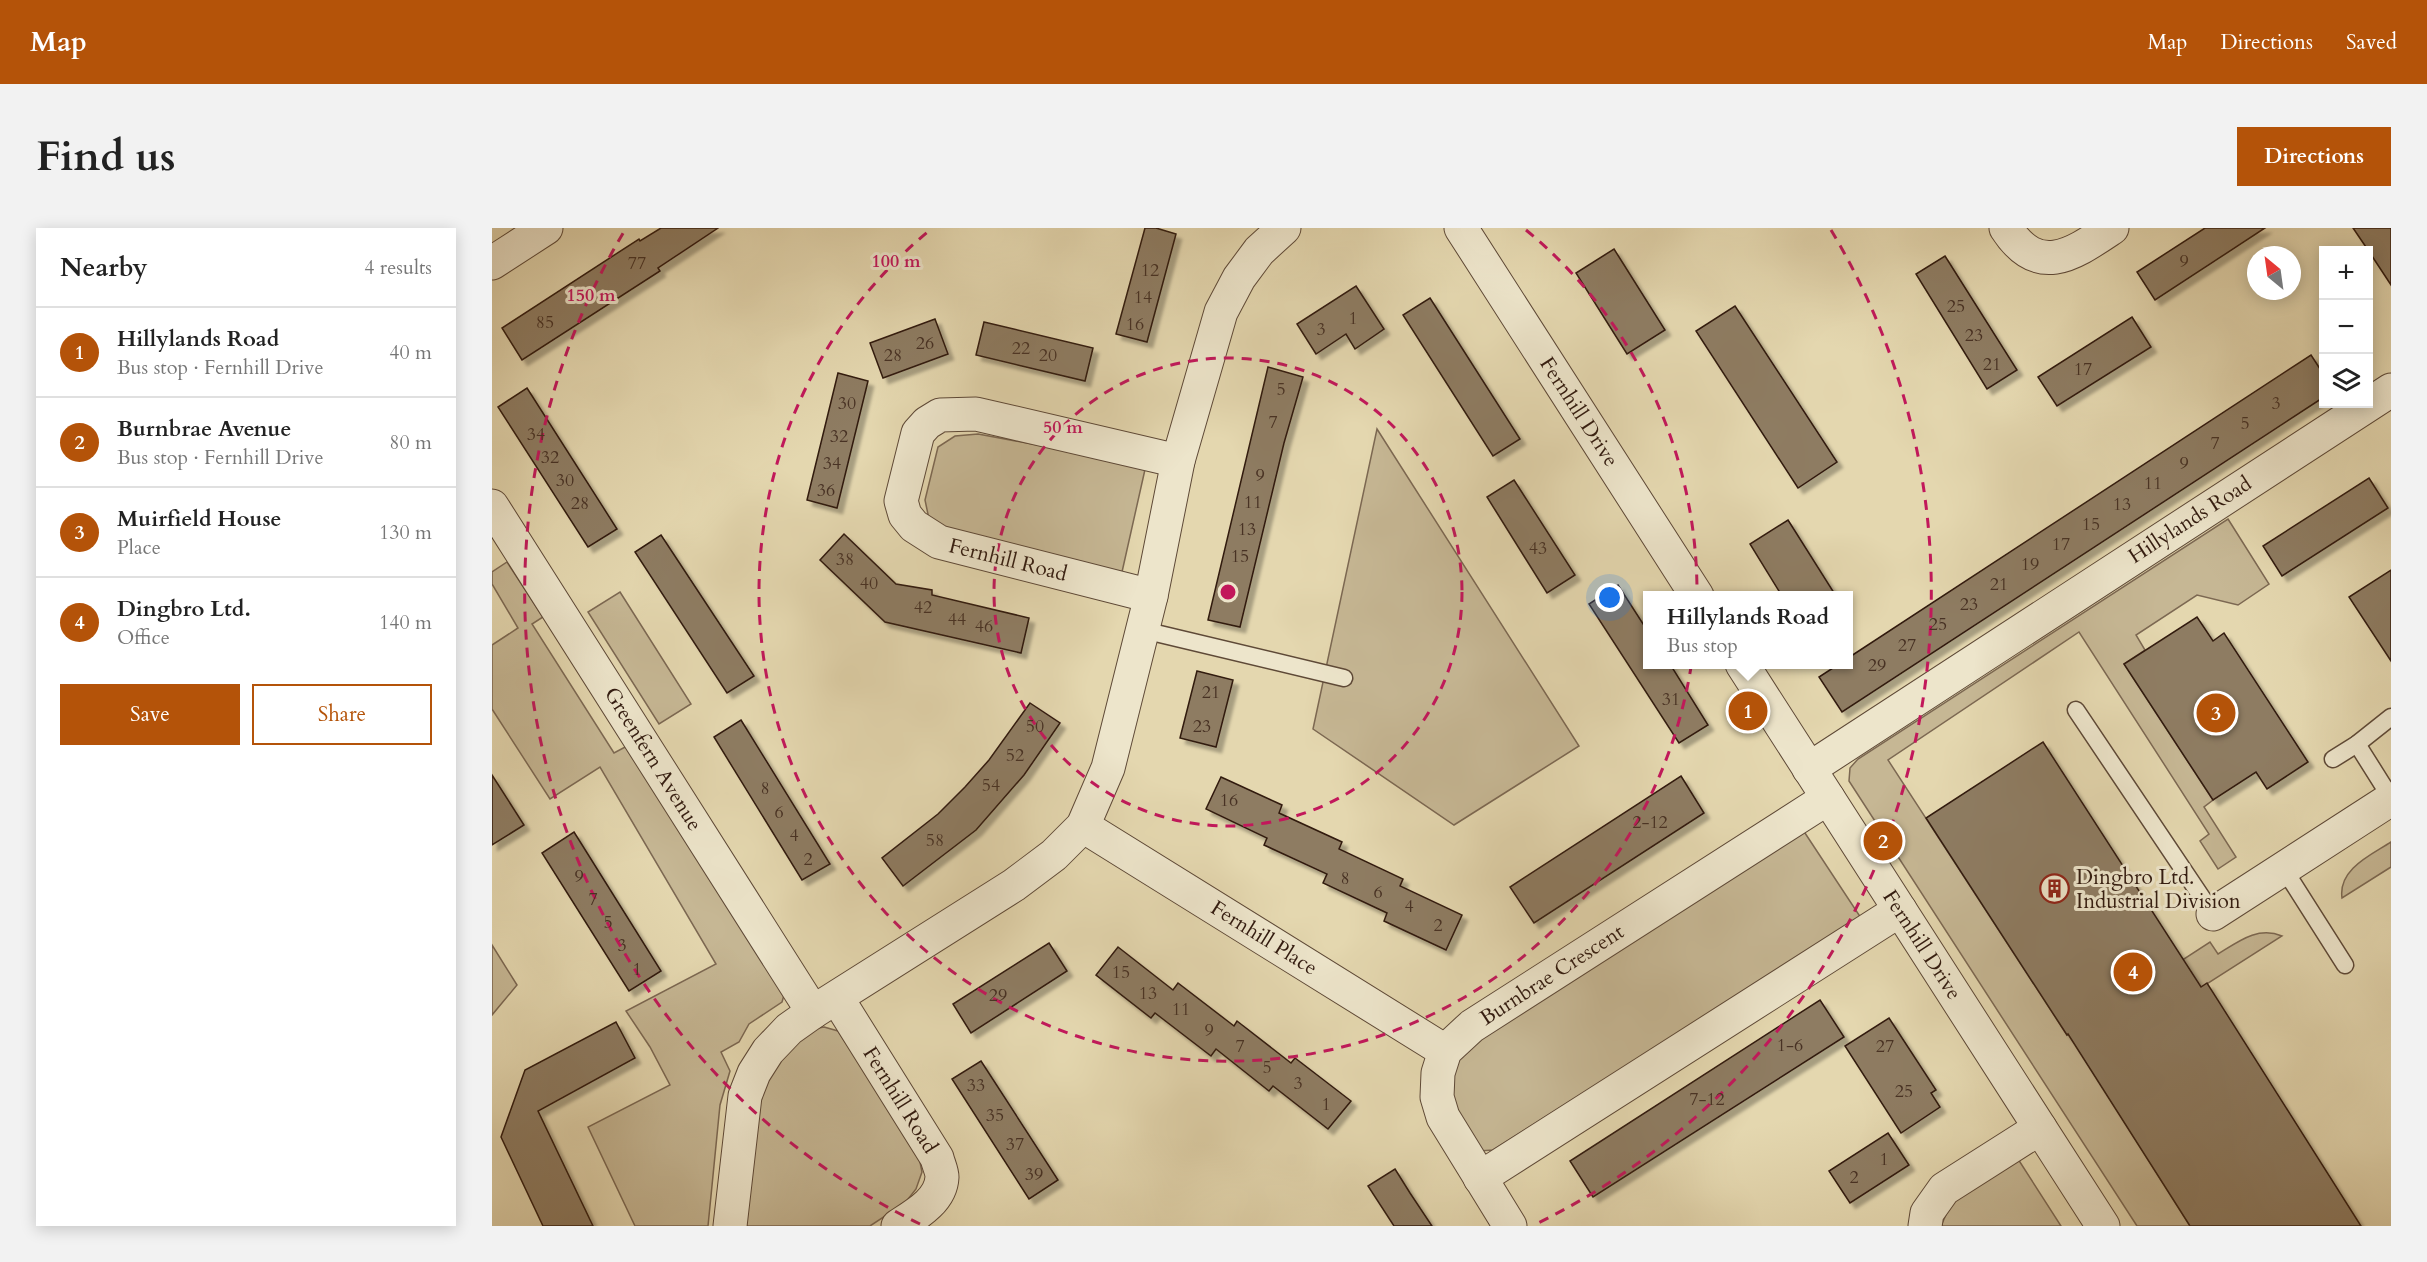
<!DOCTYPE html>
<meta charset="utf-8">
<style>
body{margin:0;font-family:Cardo,serif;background:#f2f2f2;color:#222}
.controls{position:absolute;right:18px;top:18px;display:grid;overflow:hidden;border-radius:0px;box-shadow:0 3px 15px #0003}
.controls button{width:54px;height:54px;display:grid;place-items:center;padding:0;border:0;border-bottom:2px solid #e0e0e0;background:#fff;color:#222;font:30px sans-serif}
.compass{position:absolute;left:1755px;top:18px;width:54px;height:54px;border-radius:50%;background:#fff;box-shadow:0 3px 15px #0003;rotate:331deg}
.you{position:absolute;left:1118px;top:370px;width:21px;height:21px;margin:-15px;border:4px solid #fff;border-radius:50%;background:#1a73e8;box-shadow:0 0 0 9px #1a73e833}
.badge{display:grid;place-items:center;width:39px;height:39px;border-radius:50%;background:#b45309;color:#fff;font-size:20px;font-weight:700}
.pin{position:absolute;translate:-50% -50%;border:3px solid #fff;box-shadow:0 2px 6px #0006}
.popup{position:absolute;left:1151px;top:363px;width:210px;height:78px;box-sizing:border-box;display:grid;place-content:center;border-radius:0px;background:#fff;filter:drop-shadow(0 2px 4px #0005);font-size:20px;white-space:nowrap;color:#767676}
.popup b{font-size:22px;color:#222}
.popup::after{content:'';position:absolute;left:50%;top:100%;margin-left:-12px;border:12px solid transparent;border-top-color:#fff}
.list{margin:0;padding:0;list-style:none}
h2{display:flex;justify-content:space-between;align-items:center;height:78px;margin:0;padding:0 24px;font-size:26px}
h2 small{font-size:20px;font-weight:400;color:#767676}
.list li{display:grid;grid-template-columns:39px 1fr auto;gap:18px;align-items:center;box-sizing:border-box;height:90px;padding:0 24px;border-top:2px solid #e0e0e0}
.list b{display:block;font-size:22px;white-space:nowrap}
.list p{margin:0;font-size:20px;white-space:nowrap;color:#767676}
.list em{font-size:20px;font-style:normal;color:#767676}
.actions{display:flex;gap:12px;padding:18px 24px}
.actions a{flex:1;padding:14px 0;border:2px solid #b45309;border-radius:0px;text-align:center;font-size:21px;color:#b45309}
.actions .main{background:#b45309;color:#fff}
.icon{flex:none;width:33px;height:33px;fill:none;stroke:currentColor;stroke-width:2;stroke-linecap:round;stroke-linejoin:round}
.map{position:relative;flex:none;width:1899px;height:998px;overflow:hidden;border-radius:0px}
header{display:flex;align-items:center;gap:36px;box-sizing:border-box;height:84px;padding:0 30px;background:#b45309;color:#fff}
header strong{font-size:28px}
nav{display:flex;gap:33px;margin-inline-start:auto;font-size:21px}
.intro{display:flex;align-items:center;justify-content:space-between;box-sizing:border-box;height:144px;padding:0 36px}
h1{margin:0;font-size:42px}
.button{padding:15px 27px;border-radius:0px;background:#b45309;color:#fff;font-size:21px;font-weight:700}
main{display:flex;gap:36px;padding:0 36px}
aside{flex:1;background:#fff;border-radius:0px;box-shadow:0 3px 15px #0003}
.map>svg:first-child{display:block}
.green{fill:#c6b794;stroke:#7c6852;stroke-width:1.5}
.building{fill:#8e7c62;stroke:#311a0f;stroke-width:1.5;filter:url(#shadow)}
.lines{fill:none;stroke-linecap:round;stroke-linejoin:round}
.service-casing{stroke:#5e4937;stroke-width:19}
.minor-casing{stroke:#5e4937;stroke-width:35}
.service{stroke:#ede5cb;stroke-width:16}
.minor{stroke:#ede5cb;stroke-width:33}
.ring{fill:none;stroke:#c2185b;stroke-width:3;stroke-dasharray:10 8}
.labels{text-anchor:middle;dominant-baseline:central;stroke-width:6;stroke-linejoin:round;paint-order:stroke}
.number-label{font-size:18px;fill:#483224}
.street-label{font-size:21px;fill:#311a0f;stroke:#ede5cb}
.poi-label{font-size:21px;fill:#311a0f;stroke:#ede5cb;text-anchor:start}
.centre{fill:#c2185b;stroke:#ede5cb;stroke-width:3}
.ring-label{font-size:18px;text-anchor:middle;font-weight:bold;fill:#c2185b;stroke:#ede5cb;stroke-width:6;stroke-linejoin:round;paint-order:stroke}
</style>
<header>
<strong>Map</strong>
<nav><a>Map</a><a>Directions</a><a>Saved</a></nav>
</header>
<div class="intro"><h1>Find us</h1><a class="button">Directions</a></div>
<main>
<aside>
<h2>Nearby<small>4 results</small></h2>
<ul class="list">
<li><span class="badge">1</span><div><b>Hillylands Road</b><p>Bus stop · Fernhill Drive</p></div><em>40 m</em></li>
<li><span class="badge">2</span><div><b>Burnbrae Avenue</b><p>Bus stop · Fernhill Drive</p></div><em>80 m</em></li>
<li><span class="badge">3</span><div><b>Muirfield House</b><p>Place</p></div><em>130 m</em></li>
<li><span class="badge">4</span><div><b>Dingbro Ltd.</b><p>Office</p></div><em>140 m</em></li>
</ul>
<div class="actions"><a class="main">Save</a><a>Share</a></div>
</aside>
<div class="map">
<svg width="1899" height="998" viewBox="0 0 1899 998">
<defs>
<filter id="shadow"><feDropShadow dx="5.5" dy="5.5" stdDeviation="1.5" flood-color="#0004"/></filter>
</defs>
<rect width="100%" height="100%" fill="#e4d7af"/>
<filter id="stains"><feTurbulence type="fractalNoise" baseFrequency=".00333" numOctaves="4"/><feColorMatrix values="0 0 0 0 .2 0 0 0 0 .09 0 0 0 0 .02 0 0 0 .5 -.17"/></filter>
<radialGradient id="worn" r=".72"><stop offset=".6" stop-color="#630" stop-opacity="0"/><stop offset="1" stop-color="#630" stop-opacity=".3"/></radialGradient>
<g class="green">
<polygon points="885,201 1087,518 962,597 821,501"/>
<polygon points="486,206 654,237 630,344 452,303 437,291 433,272 446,219 463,208"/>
<path d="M1736,291L1777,356L1746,377L1705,367L1644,407L1653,422L1632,436L1721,572L1712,579L1744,629L1726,641L1708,613L1717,606L1587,404L1396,532L1575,807L1718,714L1726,726C1747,713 1766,698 1790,708L1594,833L1698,998H1645L1357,553L1358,540L1366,531Z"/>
<polygon points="15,334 51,389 40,396 122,525 135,518 294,760 290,774 257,796 247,814 229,824 238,843 228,877 216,998 143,998 96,899 178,857 158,819 134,783 224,736 108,539 58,571 0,481 0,417 26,400 0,356 0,344"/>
<polygon points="128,364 199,476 167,496 96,384"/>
<polygon points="1311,602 1369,690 1001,922 987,923 963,888 959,848 970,824 988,809"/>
<path d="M1899,614V639L1850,670C1846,641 1879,627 1899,614Z"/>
<polygon points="0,717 25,757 0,787"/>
<polygon points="332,799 346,803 426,924 430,944 424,961 413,975 378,998 252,998 266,873 284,837 316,802"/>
<polygon points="1526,931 1569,998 1449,998 1460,973"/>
</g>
<g class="building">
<polygon points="169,0 226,0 166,40 168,43 30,132 10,100 147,11 148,13"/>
<polygon points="653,0 664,0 684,6 655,114 624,106"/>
<polygon points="1713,0 1773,0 1663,72 1645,44"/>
<polygon points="1861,0 1899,0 1899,57 1876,22"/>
<polygon points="1122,21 1173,102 1135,126 1084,45"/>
<polygon points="1453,28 1525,142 1495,161 1424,46"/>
<polygon points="864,58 892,101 863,121 854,106 824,126 805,96"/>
<polygon points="938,70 1028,211 1001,228 911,87"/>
<polygon points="1243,78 1345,234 1306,260 1204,103"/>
<polygon points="1640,89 1659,119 1565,178 1546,149"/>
<polygon points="443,91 456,126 391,150 378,115"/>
<polygon points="492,94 601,120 593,153 484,127"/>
<polygon points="1819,127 1832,147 1832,169 1350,484 1327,449 1347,436 1356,436 1356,430"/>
<polygon points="776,139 811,149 792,215 748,399 716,392"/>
<polygon points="346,145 376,153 345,280 315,272"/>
<polygon points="35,160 125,301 96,319 6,179"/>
<polygon points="1877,250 1896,280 1790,348 1771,318"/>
<polygon points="1022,252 1083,347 1055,365 995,269"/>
<polygon points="1296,292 1344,368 1290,368 1258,316"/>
<polygon points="352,306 404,356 440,362 440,367 537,390 529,425 393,394 328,332"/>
<polygon points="169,307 262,448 235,465 143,324"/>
<polygon points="1899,342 1899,433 1857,369"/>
<polygon points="1126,357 1155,402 1155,436 1178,436 1216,497 1187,515 1097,376"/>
<polygon points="1705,389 1721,413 1732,405 1816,534 1775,561 1764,544 1721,572 1632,436"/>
<polygon points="705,443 741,452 724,519 688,510"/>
<polygon points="538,475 568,495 532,547 484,602 411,658 390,630 446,586 473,559 497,532"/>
<polygon points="249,492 338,636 310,652 222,509"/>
<polygon points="1551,514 1709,759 1715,755 1869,998 1698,998 1576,806 1575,807 1434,590"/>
<polygon points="0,547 32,597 0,617"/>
<polygon points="1189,548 1212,585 1042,695 1018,659"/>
<polygon points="729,549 790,577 787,585 850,614 847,621 911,651 908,658 970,687 954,722 892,693 895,685 831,655 835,646 772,617 775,610 714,581"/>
<polygon points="82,604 169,743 137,763 50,625"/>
<polygon points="557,715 575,743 479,805 461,776"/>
<polygon points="626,719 681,762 686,755 742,798 745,793 799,835 803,830 859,873 836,901 781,858 777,863 724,821 719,828 663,785 659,790 604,747"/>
<polygon points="1328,772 1352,809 1101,969 1078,933"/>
<polygon points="1397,790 1444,862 1439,865 1448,879 1409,905 1353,818"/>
<polygon points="124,794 143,830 46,883 101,998 51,998 9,909 33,842"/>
<polygon points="489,833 566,952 537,971 460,851"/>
<polygon points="1396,905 1417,937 1358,975 1337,943"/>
<polygon points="903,941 918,965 940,998 902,998 876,958"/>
</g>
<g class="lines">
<defs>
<g id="service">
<polyline points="651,402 852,450"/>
<polyline points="1584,482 1721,686"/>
<polyline points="1865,516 1899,570"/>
<polyline points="1841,531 1865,516 1899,489"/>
<polyline points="1792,641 1853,737"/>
</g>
<g id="minor">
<polyline points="969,0 1205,368"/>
<path d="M1514,0C1547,51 1581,26 1620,0"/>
<polyline points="0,35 54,0"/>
<polyline points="0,278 321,784"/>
<polyline points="659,368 447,314 422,298 413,287 409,273 426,205 435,195 448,187 484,186 686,233"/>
<polyline points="1250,436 1611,998"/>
<polyline points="1317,541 1899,162"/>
<polyline points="591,598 953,823"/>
<polyline points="1721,686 1899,571"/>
<path d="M345,770L445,930C446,935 450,943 450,949C449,973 423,987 406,998"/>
<polyline points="988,950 1408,682"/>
<polyline points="238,998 253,868 262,845 276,823 297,801 321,784 522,657 562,627 591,598 616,540 659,368 686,233 729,84 747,50 767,23 792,0"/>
<polyline points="1018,998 951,889 945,869 946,845 953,823 980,798 1336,570"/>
<polyline points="1433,998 1435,985 1452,961 1548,900"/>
</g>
</defs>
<use href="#service" class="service-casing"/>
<use href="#minor" class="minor-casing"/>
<use href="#service" class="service"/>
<use href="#minor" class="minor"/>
</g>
<g class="ring">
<circle cx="736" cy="364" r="234"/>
<path d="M1034 2A469 469 0 1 1 438 2"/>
<path d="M428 996A703 703 0 0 1 133 2M1339 2A703 703 0 0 1 1044 996"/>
</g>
<defs>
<symbol id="building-ring" viewBox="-11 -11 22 22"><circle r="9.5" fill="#ede5cb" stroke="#8f2418" stroke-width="1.5"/><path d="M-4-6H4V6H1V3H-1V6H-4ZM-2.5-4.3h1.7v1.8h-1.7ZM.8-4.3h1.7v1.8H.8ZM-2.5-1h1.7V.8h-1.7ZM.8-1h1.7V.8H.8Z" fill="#8f2418"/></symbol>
</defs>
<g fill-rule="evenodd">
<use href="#building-ring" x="1546" y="644" width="33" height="33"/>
</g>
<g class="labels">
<g class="number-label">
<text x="1692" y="33">9</text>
<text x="145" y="35">77</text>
<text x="658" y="42">12</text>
<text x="651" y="69">14</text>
<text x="1464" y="78">25</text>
<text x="861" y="90">1</text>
<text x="53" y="94">85</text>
<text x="643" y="96">16</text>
<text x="829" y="101">3</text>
<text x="1482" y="107">23</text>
<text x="433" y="115">26</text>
<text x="529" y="120">22</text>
<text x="401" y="127">28</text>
<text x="556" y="127">20</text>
<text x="1500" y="136">21</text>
<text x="1591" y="141">17</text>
<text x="789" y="161">5</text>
<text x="355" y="175">30</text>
<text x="1784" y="175">3</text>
<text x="781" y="194">7</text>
<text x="1753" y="195">5</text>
<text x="44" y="206">34</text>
<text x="347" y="208">32</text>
<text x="1723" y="215">7</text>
<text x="58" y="229">32</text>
<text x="340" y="235">34</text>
<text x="1692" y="235">9</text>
<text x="768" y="247">9</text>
<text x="73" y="252">30</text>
<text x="1661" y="255">11</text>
<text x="334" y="262">36</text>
<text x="761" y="274">11</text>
<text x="88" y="275">28</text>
<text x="1630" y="276">13</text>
<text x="1599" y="296">15</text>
<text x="755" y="301">13</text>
<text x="1569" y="316">17</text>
<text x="1046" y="320">43</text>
<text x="748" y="328">15</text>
<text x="353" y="331">38</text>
<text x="1538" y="336">19</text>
<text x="377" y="355">40</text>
<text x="1507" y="356">21</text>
<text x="1477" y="376">23</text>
<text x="431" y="379">42</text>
<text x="465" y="391">44</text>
<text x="1446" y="396">25</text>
<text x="492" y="398">46</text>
<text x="1415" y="417">27</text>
<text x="1385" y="437">29</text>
<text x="719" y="464">21</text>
<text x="1179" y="471">31</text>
<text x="543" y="498">50</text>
<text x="710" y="498">23</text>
<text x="523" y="527">52</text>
<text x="499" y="557">54</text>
<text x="273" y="560">8</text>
<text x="737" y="572">16</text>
<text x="287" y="584">6</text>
<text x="1158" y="594">2-12</text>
<text x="302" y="607">4</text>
<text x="443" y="612">58</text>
<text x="316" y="631">2</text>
<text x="87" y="648">9</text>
<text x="853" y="650">8</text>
<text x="886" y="664">6</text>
<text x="101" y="671">7</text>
<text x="917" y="678">4</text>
<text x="116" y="694">5</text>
<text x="946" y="697">2</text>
<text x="130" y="717">3</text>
<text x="145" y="741">1</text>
<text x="629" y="744">15</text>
<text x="656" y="765">13</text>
<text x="506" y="767">29</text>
<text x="689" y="781">11</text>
<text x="717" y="802">9</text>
<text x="1298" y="817">1-6</text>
<text x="748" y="818">7</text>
<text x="1393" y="818">27</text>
<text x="775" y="839">5</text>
<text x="806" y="855">3</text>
<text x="484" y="857">33</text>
<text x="1412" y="863">25</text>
<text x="1215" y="871">7-12</text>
<text x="834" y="876">1</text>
<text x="503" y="887">35</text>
<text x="523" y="916">37</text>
<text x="1392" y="931">1</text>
<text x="542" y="946">39</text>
<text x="1362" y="949">2</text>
</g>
<g class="street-label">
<text transform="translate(1087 184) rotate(57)">Fernhill Drive</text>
<text transform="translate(1698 292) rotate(-33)">Hillylands Road</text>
<text transform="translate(516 332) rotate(14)">Fernhill Road</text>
<text transform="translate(161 531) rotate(58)">Greenfern Avenue</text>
<text transform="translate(772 710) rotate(32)">Fernhill Place</text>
<text transform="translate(1430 717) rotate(57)">Fernhill Drive</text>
<text transform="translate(1060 747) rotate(-33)">Burnbrae Crescent</text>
<text transform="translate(408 872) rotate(58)">Fernhill Road</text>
</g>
<g class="poi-label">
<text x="1584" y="649">Dingbro Ltd.<tspan x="1584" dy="24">Industrial Division</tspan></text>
</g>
</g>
<circle cx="736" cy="364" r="9" class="centre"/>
<g class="ring-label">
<text x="404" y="39">100 m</text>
<text x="99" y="73">150 m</text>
<text x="571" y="205">50 m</text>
</g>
<rect width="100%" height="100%" filter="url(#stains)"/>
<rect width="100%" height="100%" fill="url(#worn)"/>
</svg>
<div class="controls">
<button>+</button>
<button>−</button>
<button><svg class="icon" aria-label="layers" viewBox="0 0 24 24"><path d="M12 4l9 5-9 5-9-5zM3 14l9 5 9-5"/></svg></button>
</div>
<svg class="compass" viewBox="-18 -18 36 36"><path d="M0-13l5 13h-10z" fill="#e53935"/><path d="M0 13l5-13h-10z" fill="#767676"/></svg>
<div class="you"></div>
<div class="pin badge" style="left:1256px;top:483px">1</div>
<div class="popup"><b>Hillylands Road</b>Bus stop</div>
<div class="pin badge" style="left:1391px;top:613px">2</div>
<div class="pin badge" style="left:1724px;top:485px">3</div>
<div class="pin badge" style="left:1641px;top:744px">4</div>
</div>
</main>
